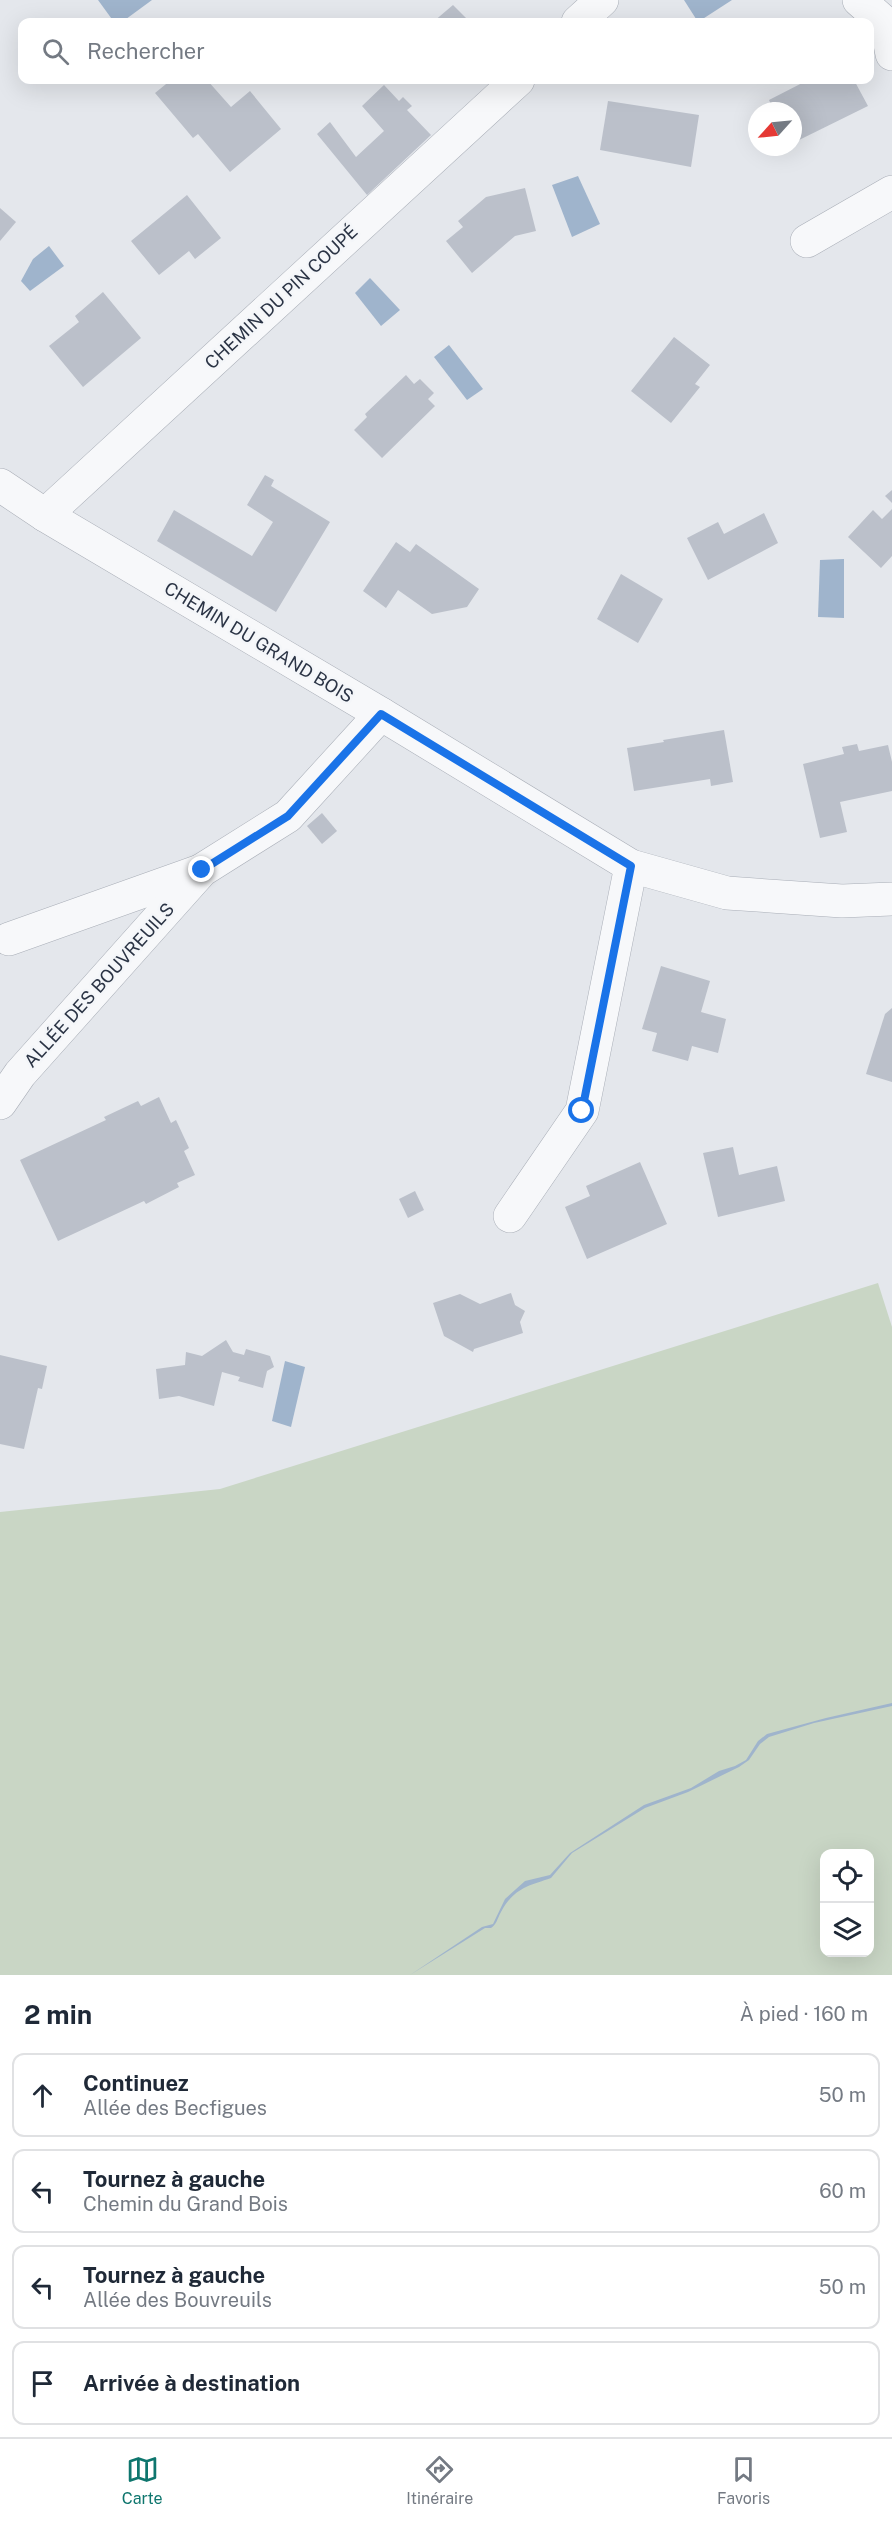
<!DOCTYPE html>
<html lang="fr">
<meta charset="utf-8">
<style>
body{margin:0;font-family:"Public Sans",sans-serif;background:#f2f2f3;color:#1f2937}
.controls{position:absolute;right:18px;bottom:18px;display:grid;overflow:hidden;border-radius:12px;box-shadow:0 6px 24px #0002}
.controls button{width:54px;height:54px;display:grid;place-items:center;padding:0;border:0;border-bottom:2px solid #e0e1e3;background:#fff;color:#1f2937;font:30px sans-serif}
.compass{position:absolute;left:748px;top:102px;width:54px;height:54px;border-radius:50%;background:#fff;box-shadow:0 6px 24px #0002;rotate:243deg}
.stop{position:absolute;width:18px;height:18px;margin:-14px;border:4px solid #1a73e8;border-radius:50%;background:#fff}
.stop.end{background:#1a73e8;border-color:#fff;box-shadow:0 2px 6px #0008}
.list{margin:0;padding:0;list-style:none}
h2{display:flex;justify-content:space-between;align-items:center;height:78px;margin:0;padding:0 24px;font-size:26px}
h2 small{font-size:20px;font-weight:400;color:#747a83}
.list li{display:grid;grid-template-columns:39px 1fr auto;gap:18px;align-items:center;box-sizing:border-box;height:84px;margin:0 12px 12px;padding:0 12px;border:2px solid #e0e1e3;border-radius:12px}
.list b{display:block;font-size:22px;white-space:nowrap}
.list p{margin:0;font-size:20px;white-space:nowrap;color:#747a83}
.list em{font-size:20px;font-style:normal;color:#747a83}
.icon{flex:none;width:33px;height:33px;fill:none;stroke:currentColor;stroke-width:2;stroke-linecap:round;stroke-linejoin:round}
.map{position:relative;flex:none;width:892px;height:1975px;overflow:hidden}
.search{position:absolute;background:#fff;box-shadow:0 6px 24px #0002;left:18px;right:18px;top:18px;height:66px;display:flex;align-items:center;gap:15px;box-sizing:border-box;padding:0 21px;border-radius:12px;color:#747a83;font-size:22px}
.sheet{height:462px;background:#fff}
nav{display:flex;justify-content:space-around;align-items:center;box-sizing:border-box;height:84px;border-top:2px solid #e0e1e3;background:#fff;font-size:16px;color:#747a83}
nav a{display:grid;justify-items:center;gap:3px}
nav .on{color:#0f766e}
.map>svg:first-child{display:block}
.green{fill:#c9d6c5;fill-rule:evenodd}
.water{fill:#9fb4cc}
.building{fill:#bbc0ca}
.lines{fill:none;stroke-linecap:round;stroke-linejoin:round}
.minor-casing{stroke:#a9aeb7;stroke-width:34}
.minor{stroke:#f7f8fa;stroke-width:33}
.route{stroke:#1a73e8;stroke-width:8}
.labels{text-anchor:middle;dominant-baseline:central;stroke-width:5;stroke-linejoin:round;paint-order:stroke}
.street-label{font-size:18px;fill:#2b3445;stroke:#f4f6f9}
</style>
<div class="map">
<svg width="892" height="1975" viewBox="0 0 892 1975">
<rect width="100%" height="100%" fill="#e4e7ec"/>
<path class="green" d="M878,1283L892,1327V1975H0V1512L220,1489ZM824,1854H870V1952H824Z"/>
<g class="water">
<polygon points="98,0 152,0 122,22 114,22"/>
<polygon points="684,0 732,0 698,22"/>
<polygon points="578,176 600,224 572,237 552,185"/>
<polygon points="49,246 64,266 30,291 21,281 33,259"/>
<polygon points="370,278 400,310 381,326 355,293"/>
<polygon points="449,345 483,389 467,400 434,357"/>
<polygon points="844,559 844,618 818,617 820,560"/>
<polygon points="285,1361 305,1367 291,1427 272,1421"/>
<path d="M892,1703V1706L814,1723L769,1737L760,1744L749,1760L739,1767L688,1792L645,1808L572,1853L551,1878C528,1886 514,1888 501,1912C497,1919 497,1924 491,1928H485L410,1975L482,1927L493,1924L505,1899L525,1881L550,1875L570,1853L644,1805L691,1788L719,1771L735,1766L746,1760L758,1741L767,1734L826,1718Z"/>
</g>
<g class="building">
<polygon points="453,5 470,22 433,22"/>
<polygon points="171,80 207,80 231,107 250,91 281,129 230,172 198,134 193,138 155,93"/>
<polygon points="808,80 854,80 868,106 793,143 793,111 774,111 769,100"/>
<polygon points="384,85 399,101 403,97 412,106 407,110 431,135 367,195 317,134 330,122 356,157 384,131 362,106"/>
<polygon points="608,101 699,115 691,167 600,150"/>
<polygon points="525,188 536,231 515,236 472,273 446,241 463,227 458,221 486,197"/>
<polygon points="187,195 221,238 195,259 189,251 159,275 131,241"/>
<polygon points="0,208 16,222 0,241"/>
<polygon points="103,292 141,338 83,387 49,346 79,322 75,316"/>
<polygon points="674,337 710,365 695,384 700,387 671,423 631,391"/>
<polygon points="406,375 414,384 420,379 434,393 428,399 435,406 382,458 354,430 367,417 365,414"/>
<polygon points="265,475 274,480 271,486 330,522 276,612 157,541 174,510 252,556 273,522 247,505"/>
<polygon points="892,490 892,503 885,496"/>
<polygon points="892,509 892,556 881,568 848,537 873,510 882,519"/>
<polygon points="764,513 778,543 708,580 687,538 718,522 724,534"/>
<polygon points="396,542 410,552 416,544 479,589 467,607 432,614 398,590 386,608 363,591"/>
<polygon points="621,574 663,599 638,643 597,619"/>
<polygon points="724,730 733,782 711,786 710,779 634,791 627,748 664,742 663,740"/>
<polygon points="857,744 859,751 888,745 892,762 892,791 840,802 847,832 820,838 803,764 844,754 842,747"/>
<polygon points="322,813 337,831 322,844 307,826"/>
<polygon points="661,966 710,981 701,1012 726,1019 718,1053 692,1046 688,1061 652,1051 657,1033 642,1029"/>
<polygon points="892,1008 892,1082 866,1074 885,1014"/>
<polygon points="159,1097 171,1123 176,1120 189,1148 184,1151 195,1175 177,1183 179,1187 146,1204 144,1201 58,1241 20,1160 106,1120 104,1117 138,1101 141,1106"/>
<polygon points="733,1147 739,1175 777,1166 785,1201 718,1217 703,1153"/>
<polygon points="640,1162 667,1224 587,1259 565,1207 590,1196 586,1186"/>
<polygon points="415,1191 424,1210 408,1218 399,1199"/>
<polygon points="511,1293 515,1305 525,1311 520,1322 523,1333 474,1349 473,1352 444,1336 433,1303 460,1294 480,1304"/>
<polygon points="226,1340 233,1352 244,1355 246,1349 270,1356 274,1367 267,1371 263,1388 238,1381 240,1377 222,1372 214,1406 179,1396 159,1399 156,1369 185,1365 186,1352 202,1356"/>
<polygon points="0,1355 47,1366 42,1389 38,1388 24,1449 0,1444"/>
</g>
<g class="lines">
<defs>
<g id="minor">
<polyline points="859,0 886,24 892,54"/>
<polyline points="578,22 602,0"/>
<polyline points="807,241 892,192"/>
<polyline points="0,485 45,515 381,714 631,866 727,893 842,901 892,899"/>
<polyline points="45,515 518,80"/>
<polyline points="9,939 200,871"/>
<polyline points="0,1103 20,1074 202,870 288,816 381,714"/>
<polyline points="510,1216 582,1111 631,866"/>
</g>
</defs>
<use href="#minor" class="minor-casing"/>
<use href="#minor" class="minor"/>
</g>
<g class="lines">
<polyline class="route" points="202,870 288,816 381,714 631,866 582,1111"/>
</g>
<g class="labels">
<g class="street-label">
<text transform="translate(281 297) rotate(-43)">CHEMIN DU PIN COUPÉ</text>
<text transform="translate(259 642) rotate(31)">CHEMIN DU GRAND BOIS</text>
<text transform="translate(99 985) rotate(-48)">ALLÉE DES BOUVREUILS</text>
</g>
</g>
</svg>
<div class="controls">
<button><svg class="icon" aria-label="locate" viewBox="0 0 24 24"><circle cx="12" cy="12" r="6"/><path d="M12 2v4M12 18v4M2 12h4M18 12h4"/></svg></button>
<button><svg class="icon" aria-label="layers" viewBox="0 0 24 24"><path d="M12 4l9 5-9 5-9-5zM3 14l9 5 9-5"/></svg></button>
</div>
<svg class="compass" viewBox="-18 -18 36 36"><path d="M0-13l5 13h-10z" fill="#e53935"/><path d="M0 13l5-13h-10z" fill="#747a83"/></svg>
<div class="stop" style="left:582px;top:1111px"></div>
<div class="stop end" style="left:202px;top:870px"></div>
<div class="search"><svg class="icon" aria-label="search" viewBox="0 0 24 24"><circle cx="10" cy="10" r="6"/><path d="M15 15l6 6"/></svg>Rechercher</div>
</div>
<section class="sheet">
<h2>2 min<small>À pied · 160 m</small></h2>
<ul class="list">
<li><svg class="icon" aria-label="ahead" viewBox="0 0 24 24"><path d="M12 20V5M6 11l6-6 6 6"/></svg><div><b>Continuez</b><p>Allée des Becfigues</p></div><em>50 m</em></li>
<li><svg class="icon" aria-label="left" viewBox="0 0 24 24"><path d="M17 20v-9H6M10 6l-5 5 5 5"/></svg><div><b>Tournez à gauche</b><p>Chemin du Grand Bois</p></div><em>60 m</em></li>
<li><svg class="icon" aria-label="left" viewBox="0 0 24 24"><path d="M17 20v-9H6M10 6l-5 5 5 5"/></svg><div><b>Tournez à gauche</b><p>Allée des Bouvreuils</p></div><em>50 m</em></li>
<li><svg class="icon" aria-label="arrive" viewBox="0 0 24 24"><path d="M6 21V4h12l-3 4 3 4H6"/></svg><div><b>Arrivée à destination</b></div></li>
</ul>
</section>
<nav>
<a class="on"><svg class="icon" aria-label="map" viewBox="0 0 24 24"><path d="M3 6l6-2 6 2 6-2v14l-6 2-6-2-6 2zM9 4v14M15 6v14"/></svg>Carte</a>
<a><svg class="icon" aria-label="directions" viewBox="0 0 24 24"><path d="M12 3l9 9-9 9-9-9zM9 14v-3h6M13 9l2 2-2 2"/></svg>Itinéraire</a>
<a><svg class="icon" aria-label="saved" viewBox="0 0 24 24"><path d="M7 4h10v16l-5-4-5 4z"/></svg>Favoris</a>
</nav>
